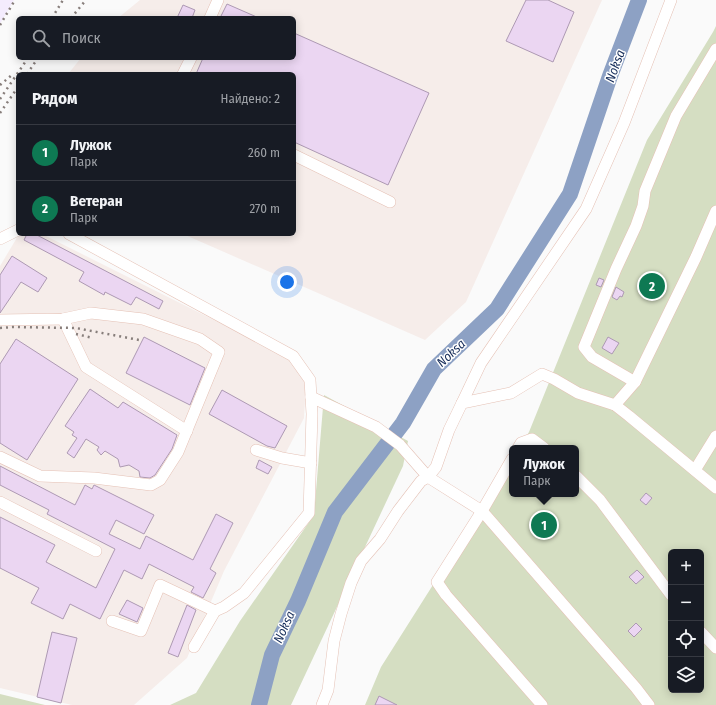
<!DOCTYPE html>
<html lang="ru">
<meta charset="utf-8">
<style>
body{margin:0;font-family:"Fira Sans Condensed",sans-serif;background:#242831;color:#f1f3f6}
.controls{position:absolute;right:12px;bottom:12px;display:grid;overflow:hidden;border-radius:6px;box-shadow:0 2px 10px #0003}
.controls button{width:36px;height:36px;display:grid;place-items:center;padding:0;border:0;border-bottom:1px solid #363941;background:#171b24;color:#f1f3f6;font:20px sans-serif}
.you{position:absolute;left:287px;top:282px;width:14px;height:14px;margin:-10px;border:3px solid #fff;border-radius:50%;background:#1a73e8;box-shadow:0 0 0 6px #1a73e833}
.badge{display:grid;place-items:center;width:26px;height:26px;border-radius:50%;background:#0e7953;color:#fff;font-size:13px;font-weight:700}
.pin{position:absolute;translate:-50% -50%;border:2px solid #fff;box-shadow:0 1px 4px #0006}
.popup{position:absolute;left:509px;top:445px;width:70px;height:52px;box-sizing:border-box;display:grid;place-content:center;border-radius:6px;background:#171b24;filter:drop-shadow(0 1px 3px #0005);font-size:13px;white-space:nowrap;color:#9ea1a6}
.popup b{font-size:15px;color:#f1f3f6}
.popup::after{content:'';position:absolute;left:50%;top:100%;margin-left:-8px;border:8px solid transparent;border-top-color:#171b24}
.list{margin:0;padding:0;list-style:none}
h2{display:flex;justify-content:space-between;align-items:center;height:52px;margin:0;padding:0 16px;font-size:17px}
h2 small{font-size:13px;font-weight:400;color:#9ea1a6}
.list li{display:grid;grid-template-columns:26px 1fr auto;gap:12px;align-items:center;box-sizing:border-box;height:56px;padding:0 16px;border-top:1px solid #363941}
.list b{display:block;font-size:15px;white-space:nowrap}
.list p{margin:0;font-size:13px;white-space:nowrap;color:#9ea1a6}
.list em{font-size:13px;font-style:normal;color:#9ea1a6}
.icon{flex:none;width:22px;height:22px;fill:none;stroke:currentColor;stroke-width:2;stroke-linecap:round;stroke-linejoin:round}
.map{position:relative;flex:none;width:716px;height:705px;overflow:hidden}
.search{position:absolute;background:#171b24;box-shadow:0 2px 10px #0003;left:16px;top:16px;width:280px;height:44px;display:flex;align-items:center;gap:10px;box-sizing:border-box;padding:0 14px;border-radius:6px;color:#9ea1a6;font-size:15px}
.panel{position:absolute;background:#171b24;box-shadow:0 2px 10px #0003;left:16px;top:72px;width:280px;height:164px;border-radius:6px}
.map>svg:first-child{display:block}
.commercial{fill:#f4ecfd}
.built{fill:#f6edea}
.green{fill:#d5dec2;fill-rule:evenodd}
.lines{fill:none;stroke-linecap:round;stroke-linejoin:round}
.river{stroke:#8da1c4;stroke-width:16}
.building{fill:#ebd6f2;stroke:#ad99b3}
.minor-casing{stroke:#e5c1b5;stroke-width:12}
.minor{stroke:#fff;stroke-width:11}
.rail{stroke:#877e7b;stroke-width:2.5;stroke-dasharray:2 4;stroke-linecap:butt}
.labels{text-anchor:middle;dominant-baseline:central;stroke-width:3;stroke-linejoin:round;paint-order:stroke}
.water-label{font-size:13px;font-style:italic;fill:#142b58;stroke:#fff}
</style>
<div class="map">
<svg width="716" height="705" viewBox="0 0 716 705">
<rect width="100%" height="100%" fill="#fafafa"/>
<polygon class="commercial" points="0,0 14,0 0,24"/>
<g class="built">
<polygon points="140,0 602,0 466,302 425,340 183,234 294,234 294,74 68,74 81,58 294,58 294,18 118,18"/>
<polygon points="22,234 42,234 290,358 306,382 304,418 224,571 187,658 134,705 72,705 0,688 0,266 18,236"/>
</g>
<g class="green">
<path d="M716,26V705H365L381,667L512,460V494H576V448H519L529,432L647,140L713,32ZM671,552H701V690H671Z"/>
<polygon points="324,395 408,441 403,466 291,705 170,705 196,693 240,621 314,515"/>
<polygon points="0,694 45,705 0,705"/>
</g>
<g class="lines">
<polyline class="river" points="259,705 272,655 298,601 335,512 403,423 434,369 497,309 570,194 610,76 639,0"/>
</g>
<g class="building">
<polygon points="526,0 548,0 574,12 553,62 506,41"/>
<polygon points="227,4 259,18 220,18"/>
<polygon points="183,5 195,10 192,18 177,18"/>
<polygon points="294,33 429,93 388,185 294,142 294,74 196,74 203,58 294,58"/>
<polygon points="27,234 35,234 163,301 159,309 136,297 131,305 105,292 104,295 79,281 84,272 24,240"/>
<polygon points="12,256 47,278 38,292 21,282 0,313 0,275"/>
<polygon points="599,278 604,280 601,287 596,285"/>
<polygon points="616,287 624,292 622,297 620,296 617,300 612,297"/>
<polygon points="144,337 205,368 190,405 126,373"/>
<polygon points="608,337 619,343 612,354 602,348"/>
<polygon points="16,339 78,379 27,460 0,443 0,364"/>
<polygon points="90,389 118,408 123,402 177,435 172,449 155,475 150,478 140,477 139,471 129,465 120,467 118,459 105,451 101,455 97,450 99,447 86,439 74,458 67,453 77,438 72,435 74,432 65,426"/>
<polygon points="222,390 287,426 275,448 267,446 209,414"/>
<polygon points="259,460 272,467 268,474 256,468"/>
<polygon points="0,466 75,505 85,485 92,489 94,485 154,515 144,534 116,520 109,534 140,549 146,536 193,560 216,514 233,523 210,569 216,573 203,598 191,592 194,587 149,564 142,579 124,570 100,619 70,604 63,619 31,603 39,588 0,568 0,517 55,545 46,562 96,588 115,549 47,514 49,510 0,485"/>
<polygon points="646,493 652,498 646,505 640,500"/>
<polygon points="637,570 644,577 636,584 629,577"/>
<polygon points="127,600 143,608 137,622 119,614"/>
<polygon points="187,605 196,610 178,657 168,653"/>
<polygon points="636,623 642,629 634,637 628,631"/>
<polygon points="52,632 77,638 61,703 37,697"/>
<polygon points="379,696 397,705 375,705"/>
</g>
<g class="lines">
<defs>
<g id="minor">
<polyline points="210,18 218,0"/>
<polyline points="183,74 191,58"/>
<polyline points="294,155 390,202"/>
<polyline points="69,234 293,356 310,380 312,414 309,513 244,593 224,607 215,611 194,647"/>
<polyline points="0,239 18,230"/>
<polyline points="63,319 86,367 187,431"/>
<polyline points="0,320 63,319 91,313 143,319 200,339 219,352 178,452 160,480 151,485 94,478 40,476 0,457"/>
<polyline points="635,382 592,357 584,347 616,269 636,226 643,206 645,191 676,116 716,49"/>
<polyline points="311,397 376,427 400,445 428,477 421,481 398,511 380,539 361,561 351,583 341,614 334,641 328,690 322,705"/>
<polyline points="462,403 481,363 586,209 624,123 671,0"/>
<polyline points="615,405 635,382 696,257 716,211"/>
<polyline points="518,448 521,443 532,439 544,448"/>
<polyline points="256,450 282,458 311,463"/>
<polyline points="512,459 482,511 437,582 446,595 542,705"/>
<polyline points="695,470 716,436"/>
<polyline points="576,476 600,500 671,595"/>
<polyline points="0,502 96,551"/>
<polyline points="112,621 141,631 160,585 215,611"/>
<polyline points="701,632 716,648"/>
<polyline points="649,705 636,688 482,511 428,477 436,467 449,430 462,403 511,393 542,374 554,379 578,393 615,405 629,416 716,488"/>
</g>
</defs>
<use href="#minor" class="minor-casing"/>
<use href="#minor" class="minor"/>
<g class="rail">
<polyline points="52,18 63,0"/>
<polyline points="71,18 86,0"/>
<polyline points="0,25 15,0"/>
<polyline points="27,74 38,58"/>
<polyline points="0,85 13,74"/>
<polyline points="0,99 28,58"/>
<polyline points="0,113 18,87"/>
<polyline points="0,328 13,327 76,328 139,340"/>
<polyline points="76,334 93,338"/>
</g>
</g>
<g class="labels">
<g class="water-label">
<text transform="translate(615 66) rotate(-70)">Noksa</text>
<text transform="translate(451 353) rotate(-43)">Noksa</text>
<text transform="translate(284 627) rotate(-66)">Noksa</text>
</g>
</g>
</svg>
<div class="controls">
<button>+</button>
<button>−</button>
<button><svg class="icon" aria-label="locate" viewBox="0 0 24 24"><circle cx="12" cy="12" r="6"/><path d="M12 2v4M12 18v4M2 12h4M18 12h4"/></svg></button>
<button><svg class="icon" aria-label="layers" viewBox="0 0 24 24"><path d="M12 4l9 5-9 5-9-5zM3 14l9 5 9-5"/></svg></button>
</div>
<div class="you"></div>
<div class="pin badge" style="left:544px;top:525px">1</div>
<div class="popup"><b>Лужок</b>Парк</div>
<div class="pin badge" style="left:652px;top:286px">2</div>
<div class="search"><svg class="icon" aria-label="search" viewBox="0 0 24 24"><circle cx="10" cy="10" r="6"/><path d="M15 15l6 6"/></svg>Поиск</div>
<section class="panel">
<h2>Рядом<small>Найдено: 2</small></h2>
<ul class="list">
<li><span class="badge">1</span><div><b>Лужок</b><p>Парк</p></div><em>260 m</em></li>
<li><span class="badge">2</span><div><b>Ветеран</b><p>Парк</p></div><em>270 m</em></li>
</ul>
</section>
</div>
